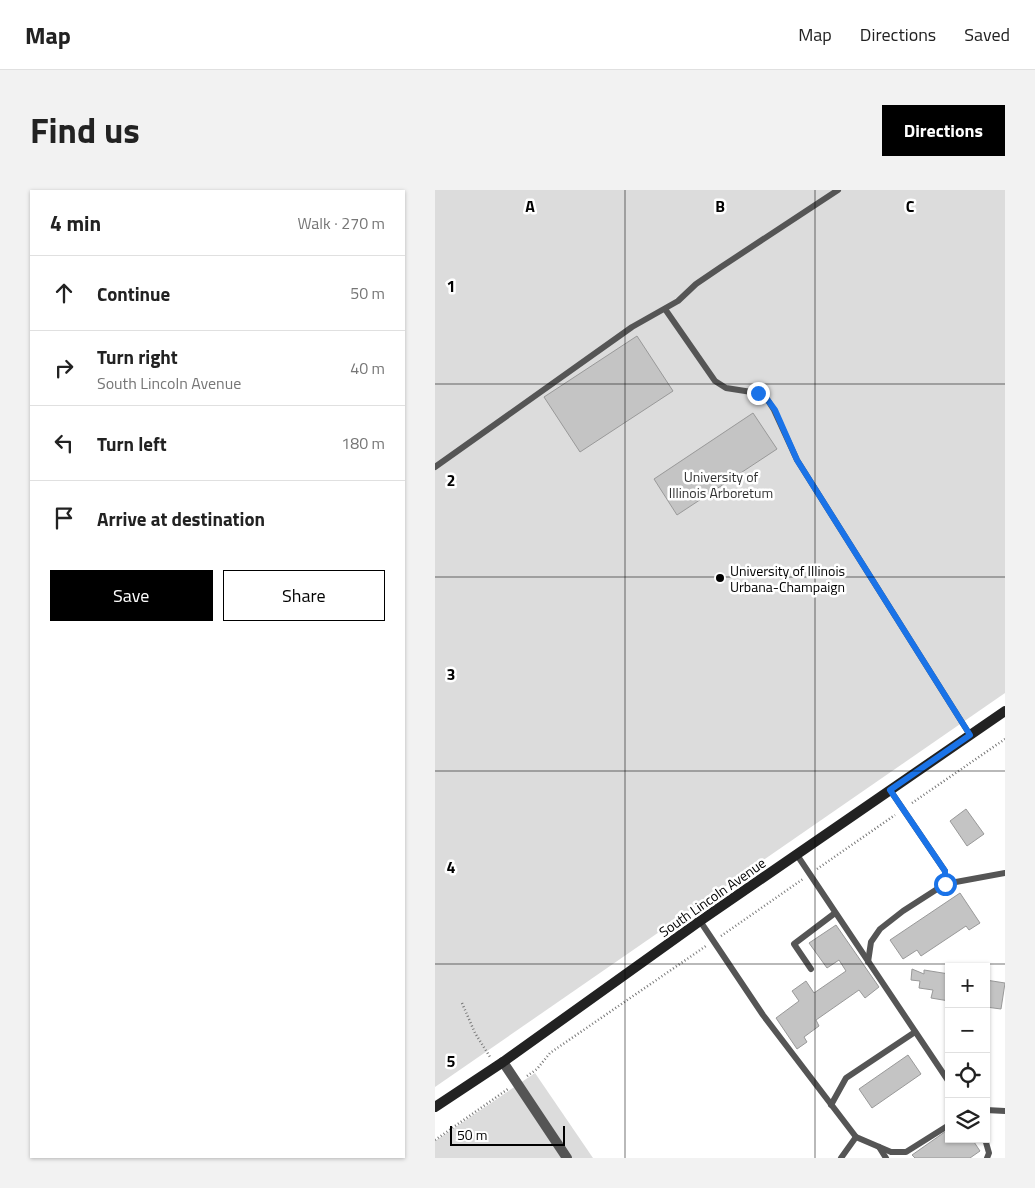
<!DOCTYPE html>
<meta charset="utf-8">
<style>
body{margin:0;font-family:"Titillium Web",sans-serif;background:#f2f2f2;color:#222}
.controls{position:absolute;right:15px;bottom:15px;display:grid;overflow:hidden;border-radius:0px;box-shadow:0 1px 4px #0004}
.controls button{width:45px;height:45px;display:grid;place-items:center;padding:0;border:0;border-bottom:1px solid #e0e0e0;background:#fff;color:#222;font:25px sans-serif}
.scale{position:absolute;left:15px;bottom:12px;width:115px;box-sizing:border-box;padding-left:5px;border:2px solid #000;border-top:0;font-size:14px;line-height:18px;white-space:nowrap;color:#000;-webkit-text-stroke:4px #fff;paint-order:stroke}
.stop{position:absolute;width:15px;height:15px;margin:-11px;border:4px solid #1a73e8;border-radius:50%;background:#fff}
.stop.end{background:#1a73e8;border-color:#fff;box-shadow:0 1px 5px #0008}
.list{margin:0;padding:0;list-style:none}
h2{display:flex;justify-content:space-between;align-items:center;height:65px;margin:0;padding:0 20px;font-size:21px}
h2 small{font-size:16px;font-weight:400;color:#767676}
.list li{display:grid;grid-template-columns:32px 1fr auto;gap:15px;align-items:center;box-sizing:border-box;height:75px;padding:0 20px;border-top:1px solid #e0e0e0}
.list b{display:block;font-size:19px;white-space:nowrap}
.list p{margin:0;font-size:16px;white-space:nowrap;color:#767676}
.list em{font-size:16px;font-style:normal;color:#767676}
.actions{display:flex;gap:10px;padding:15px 20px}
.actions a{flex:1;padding:11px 0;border:1px solid #000;border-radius:0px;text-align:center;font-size:18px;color:#000}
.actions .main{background:#000;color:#fff}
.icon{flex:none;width:28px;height:28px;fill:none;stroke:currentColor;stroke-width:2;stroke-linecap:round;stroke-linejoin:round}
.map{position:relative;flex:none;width:570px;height:968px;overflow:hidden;border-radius:0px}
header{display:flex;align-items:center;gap:30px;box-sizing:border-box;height:70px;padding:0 25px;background:#fff;border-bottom:1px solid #e0e0e0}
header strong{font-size:24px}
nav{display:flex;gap:28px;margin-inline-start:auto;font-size:18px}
.intro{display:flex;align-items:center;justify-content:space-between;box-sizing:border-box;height:120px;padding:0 30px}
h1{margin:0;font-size:35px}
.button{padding:12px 22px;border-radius:0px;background:#000;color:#fff;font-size:18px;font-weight:700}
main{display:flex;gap:30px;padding:0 30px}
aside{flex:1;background:#fff;border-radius:0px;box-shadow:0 1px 4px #0004}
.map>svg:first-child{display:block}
.green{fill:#dcdcdc}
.building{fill:#c4c4c4;stroke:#999}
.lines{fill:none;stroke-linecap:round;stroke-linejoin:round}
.path{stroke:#777;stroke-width:2.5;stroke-dasharray:1 2.5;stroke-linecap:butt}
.lane{stroke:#555;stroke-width:6}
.street{stroke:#555;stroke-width:10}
.secondary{stroke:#222;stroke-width:10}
.route{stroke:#1a73e8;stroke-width:6}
.grid{fill:none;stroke:#000;stroke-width:1;stroke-opacity:0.55}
.poi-dot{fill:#000;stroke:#fff;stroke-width:2}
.labels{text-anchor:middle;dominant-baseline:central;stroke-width:5;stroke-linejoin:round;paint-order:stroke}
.park-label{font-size:14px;fill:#333;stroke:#fff}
.poi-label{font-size:14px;fill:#000;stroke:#fff;text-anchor:start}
.street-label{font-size:14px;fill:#000;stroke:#fff}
.grid-label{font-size:16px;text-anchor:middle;font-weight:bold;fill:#000;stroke:#fff;stroke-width:5;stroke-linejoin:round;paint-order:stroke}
</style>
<header>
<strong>Map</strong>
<nav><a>Map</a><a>Directions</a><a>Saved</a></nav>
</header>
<div class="intro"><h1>Find us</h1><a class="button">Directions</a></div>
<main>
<aside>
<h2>4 min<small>Walk · 270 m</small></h2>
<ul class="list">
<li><svg class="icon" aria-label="ahead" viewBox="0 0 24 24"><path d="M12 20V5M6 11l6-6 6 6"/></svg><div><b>Continue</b></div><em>50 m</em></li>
<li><svg class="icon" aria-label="right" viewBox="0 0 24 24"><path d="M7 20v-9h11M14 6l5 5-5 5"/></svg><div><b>Turn right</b><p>South Lincoln Avenue</p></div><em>40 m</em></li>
<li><svg class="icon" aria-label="left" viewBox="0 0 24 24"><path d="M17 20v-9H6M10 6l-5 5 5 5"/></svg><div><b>Turn left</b></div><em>180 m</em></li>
<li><svg class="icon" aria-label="arrive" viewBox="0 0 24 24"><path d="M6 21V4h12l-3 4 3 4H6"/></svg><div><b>Arrive at destination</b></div></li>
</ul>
<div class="actions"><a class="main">Save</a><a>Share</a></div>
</aside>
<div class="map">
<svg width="570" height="968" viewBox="0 0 570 968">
<rect width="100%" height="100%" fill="#fff"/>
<g class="green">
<polygon points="0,0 570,0 570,503 0,897"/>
<polygon points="100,883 158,968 0,968 0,951"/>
</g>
<g class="building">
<polygon points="202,146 238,201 145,262 109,207"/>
<polygon points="318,223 342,259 242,325 219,289"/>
<polygon points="531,619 549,644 532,656 515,631"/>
<polygon points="525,703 545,733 534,740 531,736 486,766 482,760 468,769 455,750"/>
<polygon points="401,735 444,797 430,808 424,800 381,830 384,836 369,847 372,852 362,859 341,828 364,811 357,801 371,791 379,803 411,781 404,770 392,778 374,753"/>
<polygon points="477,779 489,784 489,780 514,784 514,811 496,808 498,800 484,798 485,791 476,790"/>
<polygon points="551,790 570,793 566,819 551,817"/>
<polygon points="473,865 486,884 437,918 424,899"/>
<polygon points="514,939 514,949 537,949 545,961 535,968 480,968 477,965"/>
</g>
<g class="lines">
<g class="path">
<polyline points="477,613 570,549"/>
<polyline points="382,679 460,625"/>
<polyline points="286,746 368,689"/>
<polyline points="27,813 40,843 55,867"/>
<polyline points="92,886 102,879 115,863 271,756"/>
<polyline points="0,950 73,899"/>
</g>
<g class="lane">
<polyline points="230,119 280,191 291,198 323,203 332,209 339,220 362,270 535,545"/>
<polyline points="0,277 197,137 243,111 261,94 286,77 403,0"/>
<polyline points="455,600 510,681 510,694"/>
<polyline points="362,665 514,892"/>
<polyline points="265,731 328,825 421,947 456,962 471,962 514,935"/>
<polyline points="433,772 436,752 445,739 468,721 510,694 570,683"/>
<polyline points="376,779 359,754 400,723"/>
<polyline points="396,915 411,888 480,842"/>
<polyline points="551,920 570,921"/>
<polyline points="550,949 554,963 552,968"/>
<polyline points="444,957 451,968"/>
<polyline points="406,968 421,947"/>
</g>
<polyline class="street" points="68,872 132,968"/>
<polyline class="secondary" points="0,917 68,872 265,731 570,521"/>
</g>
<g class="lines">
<polyline class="route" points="323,203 332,209 340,220 362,270 535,545 455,600 510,681 510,694"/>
</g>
<path class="grid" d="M190,0V968M380,0V968M0,194H570M0,387H570M0,581H570M0,774H570"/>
<circle class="poi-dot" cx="285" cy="388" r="5"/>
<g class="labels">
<g class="park-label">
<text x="286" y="286">University of<tspan x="286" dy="16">Illinois Arboretum</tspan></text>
</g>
<g class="poi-label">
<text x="295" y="380">University of Illinois<tspan x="295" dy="16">Urbana-Champaign</tspan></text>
</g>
<g class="street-label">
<text transform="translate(277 707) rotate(-35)">South Lincoln Avenue</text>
</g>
</g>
<g class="grid-label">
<text x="95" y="22">A</text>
<text x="285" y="22">B</text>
<text x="475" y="22">C</text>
<text x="16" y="102">1</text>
<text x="16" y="296">2</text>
<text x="16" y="490">3</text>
<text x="16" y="683">4</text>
<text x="16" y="877">5</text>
</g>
</svg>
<div class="controls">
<button>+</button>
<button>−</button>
<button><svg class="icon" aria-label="locate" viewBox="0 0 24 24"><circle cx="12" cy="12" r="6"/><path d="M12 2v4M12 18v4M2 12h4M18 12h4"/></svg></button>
<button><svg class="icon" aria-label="layers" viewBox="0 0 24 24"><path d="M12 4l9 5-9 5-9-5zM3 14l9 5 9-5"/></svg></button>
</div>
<div class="scale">50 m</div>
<div class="stop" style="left:510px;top:694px"></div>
<div class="stop end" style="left:323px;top:203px"></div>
</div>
</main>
